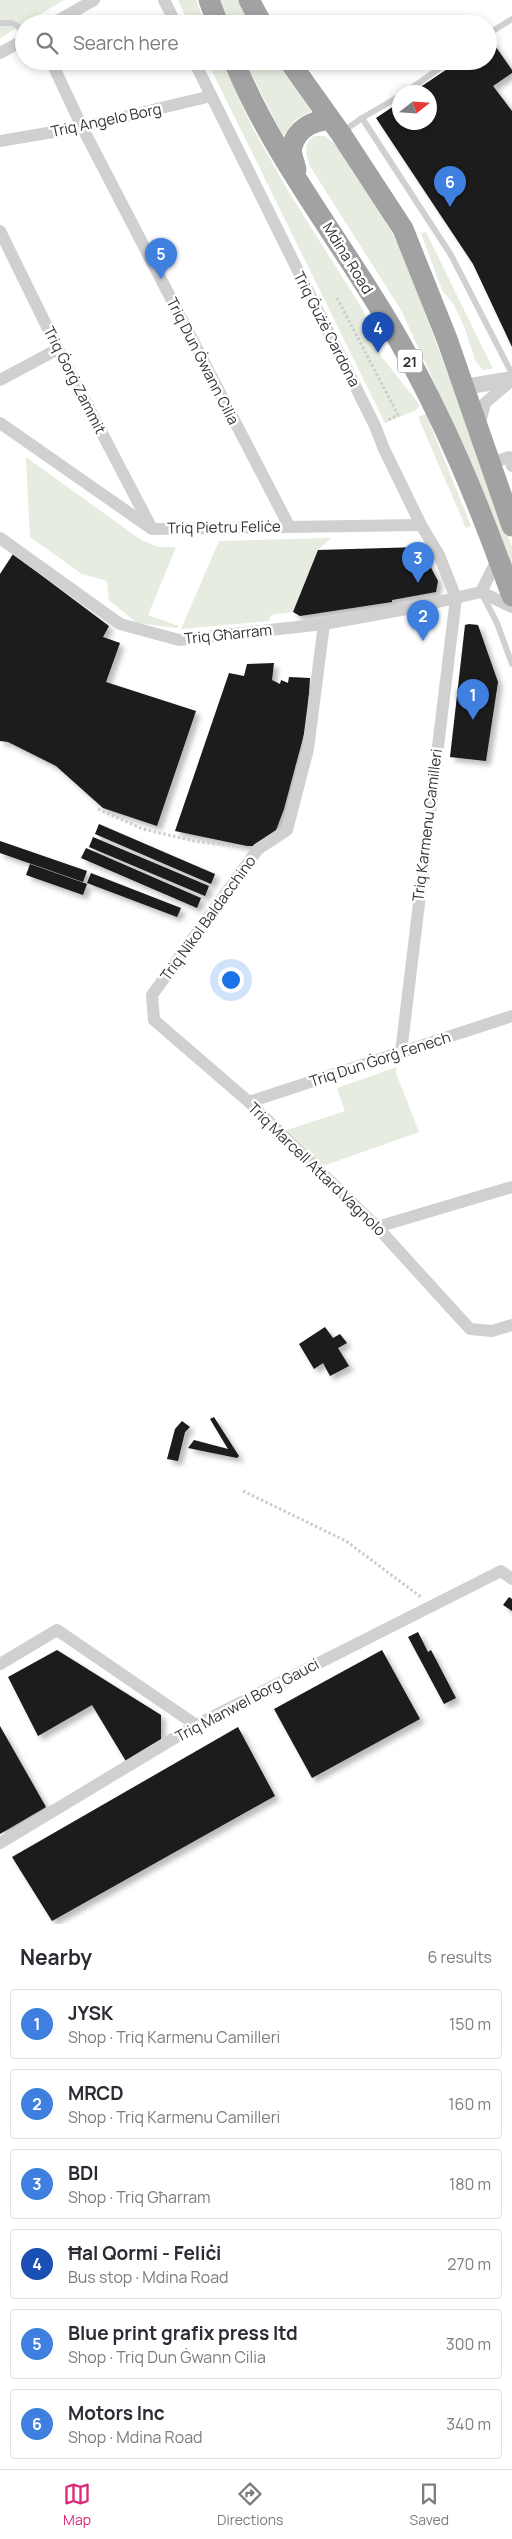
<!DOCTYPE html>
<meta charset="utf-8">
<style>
body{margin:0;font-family:Manrope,sans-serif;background:#f2f2f3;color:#2b2b33}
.compass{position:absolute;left:392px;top:85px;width:45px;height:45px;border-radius:50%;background:#fff;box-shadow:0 2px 8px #0003;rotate:73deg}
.you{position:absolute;left:230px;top:979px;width:18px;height:18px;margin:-12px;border:4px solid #fff;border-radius:50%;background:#1a73e8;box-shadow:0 0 0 8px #1a73e833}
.badge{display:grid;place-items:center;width:32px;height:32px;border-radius:50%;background:#db2777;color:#fff;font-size:16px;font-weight:700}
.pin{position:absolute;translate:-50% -41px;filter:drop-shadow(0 1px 2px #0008)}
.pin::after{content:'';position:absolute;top:26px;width:18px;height:15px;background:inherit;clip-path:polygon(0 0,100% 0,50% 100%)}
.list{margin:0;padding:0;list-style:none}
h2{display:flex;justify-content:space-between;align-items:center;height:65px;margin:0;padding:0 20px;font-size:21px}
h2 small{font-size:16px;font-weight:400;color:#7c7c81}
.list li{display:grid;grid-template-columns:32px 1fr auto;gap:15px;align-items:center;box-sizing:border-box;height:70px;margin:0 10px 10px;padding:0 10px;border:1px solid #e1e1e2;border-radius:5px}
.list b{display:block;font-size:19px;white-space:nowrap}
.list p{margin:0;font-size:16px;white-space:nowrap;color:#7c7c81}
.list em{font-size:16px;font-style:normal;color:#7c7c81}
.icon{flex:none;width:28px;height:28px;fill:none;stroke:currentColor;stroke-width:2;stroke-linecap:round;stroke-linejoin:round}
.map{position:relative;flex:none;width:512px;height:1924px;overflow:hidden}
.search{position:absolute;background:#fff;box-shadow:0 2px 8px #0003;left:15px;right:15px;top:15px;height:55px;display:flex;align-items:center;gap:12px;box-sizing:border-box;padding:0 18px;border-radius:28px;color:#7c7c81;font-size:19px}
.sheet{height:545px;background:#fff}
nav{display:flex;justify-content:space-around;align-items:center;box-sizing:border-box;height:70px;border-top:1px solid #e1e1e2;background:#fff;font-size:14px;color:#7c7c81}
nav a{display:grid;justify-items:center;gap:2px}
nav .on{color:#db2777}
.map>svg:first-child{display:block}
.green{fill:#e6ecdf}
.building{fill:#1a1a1a;filter:url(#shadow)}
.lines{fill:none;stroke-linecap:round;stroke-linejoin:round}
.path{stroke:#cdcdcd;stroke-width:3;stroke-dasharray:2.5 2.5;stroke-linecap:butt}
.service{stroke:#d0d0d0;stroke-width:6}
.minor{stroke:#d0d0d0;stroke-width:12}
.tertiary{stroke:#d0d0d0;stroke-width:16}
.trunk{stroke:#a2a2a2;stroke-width:21}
.labels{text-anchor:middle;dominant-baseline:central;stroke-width:5;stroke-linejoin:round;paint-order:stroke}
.shield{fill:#fff;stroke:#707070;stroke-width:1}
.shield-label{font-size:14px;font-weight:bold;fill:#333}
.street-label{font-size:15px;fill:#333;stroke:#fff}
</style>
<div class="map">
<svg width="512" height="1924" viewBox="0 0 512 1924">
<defs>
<filter id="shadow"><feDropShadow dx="4.5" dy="4.5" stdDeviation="2.5" flood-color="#0004"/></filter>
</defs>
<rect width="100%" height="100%" fill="#fff"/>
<g class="green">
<polygon points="0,0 64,0 0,38"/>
<polygon points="178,0 196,0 205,24 189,24"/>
<polygon points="219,0 239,0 253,24 229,24"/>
<polygon points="207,61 222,61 252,127 290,194 363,310 381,356 420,405 416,410 385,423"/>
<polygon points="245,61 276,61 311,111 295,120 283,136"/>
<path d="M314,136H325C346,148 392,231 404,256L512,547V573L460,438L401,310L311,168C306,156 302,145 314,136Z"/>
<polygon points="426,232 493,369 483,370 475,360 464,326 454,305 442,290 421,233"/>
<polygon points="426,414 471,526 466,528 418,417"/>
<polygon points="26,457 141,540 158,547 176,547 148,615 179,626 177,628 137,623 109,600 107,581 82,574 30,537"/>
<polygon points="331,538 318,550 293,612 271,615 269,621 181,629 219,541"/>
<polygon points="397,1067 396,1073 419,1132 323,1166 287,1130 345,1111 337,1088"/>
</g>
<g class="building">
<polygon points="491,40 512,70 512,73 493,86 512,111 512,347 473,264 376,118 400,102 400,122 430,122 430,92 413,92 459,61 488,61 488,41"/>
<polygon points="420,547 438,581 436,592 392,600 392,602 300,616 293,612 318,550"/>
<polygon points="13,554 109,626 103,637 120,643 106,682 196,711 157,826 103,808 56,766 8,742 0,741 0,574"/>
<polygon points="469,624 478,625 498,682 486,761 450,757 465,625"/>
<polygon points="274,663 272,680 280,684 281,680 288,683 289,677 310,678 307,723 284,809 275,833 255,846 247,846 175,831 229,673 244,676 247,664"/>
<polygon points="99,824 215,874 211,884 95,834"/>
<polygon points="93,837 209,886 205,896 89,847"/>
<polygon points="0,841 87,871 83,882 0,853"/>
<polygon points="86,848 201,898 197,908 81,858"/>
<polygon points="30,864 87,884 83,895 26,875"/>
<polygon points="91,873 181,908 177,917 87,883"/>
<polygon points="325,1327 333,1338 340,1334 347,1343 338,1348 349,1366 330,1376 323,1363 314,1369 299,1344"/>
<polygon points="214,1417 239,1456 237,1458 188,1448 194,1440 228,1449 210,1419"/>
<polygon points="182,1421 190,1427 185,1432 178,1461 167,1459 175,1429"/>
<polygon points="509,1597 512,1599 512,1611 503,1605"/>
<polygon points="418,1632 428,1652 431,1650 456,1698 444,1704 408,1637"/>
<polygon points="57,1650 161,1715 161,1740 127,1763 92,1705 38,1736 8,1677"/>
<polygon points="382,1650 420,1719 312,1778 274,1709"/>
<polygon points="0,1726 46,1807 0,1834"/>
<polygon points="238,1727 275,1796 52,1921 12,1857"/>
</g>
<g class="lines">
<g class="path">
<polyline points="337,298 398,415 386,421"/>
<polyline points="98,809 143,829 194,841 243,847"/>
<polyline points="243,1491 346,1541 421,1597"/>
</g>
<g class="service">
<polyline points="0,23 12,23 19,27 23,41"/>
<polyline points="488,34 512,19"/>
<polyline points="406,92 450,61"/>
<polyline points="362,118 451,255 512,374"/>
<polyline points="344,131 362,118 400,96"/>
<polyline points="482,594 497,623 512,664"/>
</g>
<g class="minor">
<polyline points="164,0 176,24"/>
<polyline points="52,24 94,0"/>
<polyline points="0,53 24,40"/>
<polyline points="51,61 82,127 289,526"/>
<polyline points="194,61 375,426 384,449 421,525 439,555 456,598"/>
<polyline points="0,141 82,127 211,96"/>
<polyline points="0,231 58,349 150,525"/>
<polyline points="0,380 58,349"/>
<polyline points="0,423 152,529 421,525"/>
<polyline points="479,427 485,403 512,380"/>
<polyline points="489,464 509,457 512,466"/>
<polyline points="0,538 120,624 179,640 324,624 412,608 481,592 512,607"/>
<polyline points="481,592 498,558"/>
<polyline points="324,624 308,749 287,830 258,849 152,995 154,1020 249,1102 377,1227 470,1329 492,1331 512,1325"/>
<polyline points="401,1052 456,598"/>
<polyline points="249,1102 512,1016"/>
<polyline points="377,1227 512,1187"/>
<polyline points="0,1664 57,1630 196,1725"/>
<polyline points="0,1843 196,1725 501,1571 512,1579"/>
</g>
<polyline class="tertiary" points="464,387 512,379"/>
<g class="trunk">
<polyline points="209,0 218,24"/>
<polyline points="249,0 262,24"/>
<path d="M234,61C274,159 345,246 397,337C445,420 480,507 512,596"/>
<polyline points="289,61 341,134 403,229 447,339 512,526"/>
<path d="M296,170C295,164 290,153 292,147C296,129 313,120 330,120"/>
</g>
</g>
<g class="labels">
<rect class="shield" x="397.5" y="349.5" width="25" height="23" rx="4"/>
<g class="shield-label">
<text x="410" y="361">21</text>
</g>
<g class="street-label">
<text transform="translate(106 120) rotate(-12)">Triq Angelo Borg</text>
<text transform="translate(348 258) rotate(58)">Mdina Road</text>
<text transform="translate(327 329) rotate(63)">Triq Ġużè Cardona</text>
<text transform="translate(203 361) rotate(63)">Triq Dun Ġwann Cilia</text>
<text transform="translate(75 380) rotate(63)">Triq Ġorġ Zammit</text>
<text transform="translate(224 527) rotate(-1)">Triq Pietru Feliċe</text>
<text transform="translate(228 634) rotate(-6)">Triq Għarram</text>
<text transform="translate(427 825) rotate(-83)">Triq Karmenu Camilleri</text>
<text transform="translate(208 918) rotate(-54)">Triq Nikol Baldacchino</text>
<text transform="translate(380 1059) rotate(-18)">Triq Dun Ġorġ Fenech</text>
<text transform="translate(317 1169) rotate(44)">Triq Marcell Attard Vagnolo</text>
<text transform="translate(247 1700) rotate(-28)">Triq Manwel Borg Gauci</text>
</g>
</g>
</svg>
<svg class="compass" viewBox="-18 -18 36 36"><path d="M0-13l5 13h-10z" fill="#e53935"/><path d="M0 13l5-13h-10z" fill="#7c7c81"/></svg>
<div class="you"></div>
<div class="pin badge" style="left:473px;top:720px;background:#3f7fe0">1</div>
<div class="pin badge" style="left:423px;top:641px;background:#3f7fe0">2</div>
<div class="pin badge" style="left:418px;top:583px;background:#3f7fe0">3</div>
<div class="pin badge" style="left:378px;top:353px;background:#1a4fb4">4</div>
<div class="pin badge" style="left:161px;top:279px;background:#3f7fe0">5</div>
<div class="pin badge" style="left:450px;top:207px;background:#3f7fe0">6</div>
<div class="search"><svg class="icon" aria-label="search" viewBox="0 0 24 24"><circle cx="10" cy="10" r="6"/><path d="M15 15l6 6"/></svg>Search here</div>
</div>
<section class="sheet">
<h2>Nearby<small>6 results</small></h2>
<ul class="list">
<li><span class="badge" style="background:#3f7fe0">1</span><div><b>JYSK</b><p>Shop · Triq Karmenu Camilleri</p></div><em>150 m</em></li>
<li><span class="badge" style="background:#3f7fe0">2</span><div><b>MRCD</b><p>Shop · Triq Karmenu Camilleri</p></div><em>160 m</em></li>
<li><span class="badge" style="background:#3f7fe0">3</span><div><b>BDI</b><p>Shop · Triq Għarram</p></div><em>180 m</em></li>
<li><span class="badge" style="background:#1a4fb4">4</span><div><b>Ħal Qormi - Feliċi</b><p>Bus stop · Mdina Road</p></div><em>270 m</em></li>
<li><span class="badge" style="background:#3f7fe0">5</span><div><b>Blue print grafix press ltd</b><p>Shop · Triq Dun Ġwann Cilia</p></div><em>300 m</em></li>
<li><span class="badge" style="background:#3f7fe0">6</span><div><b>Motors Inc</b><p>Shop · Mdina Road</p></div><em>340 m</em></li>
</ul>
</section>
<nav>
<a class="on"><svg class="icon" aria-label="map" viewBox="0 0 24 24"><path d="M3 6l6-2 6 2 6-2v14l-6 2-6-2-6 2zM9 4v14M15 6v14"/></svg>Map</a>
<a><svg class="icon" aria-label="directions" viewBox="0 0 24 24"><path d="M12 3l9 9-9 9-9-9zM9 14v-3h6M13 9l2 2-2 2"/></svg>Directions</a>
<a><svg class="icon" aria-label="saved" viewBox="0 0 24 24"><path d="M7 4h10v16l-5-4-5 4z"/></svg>Saved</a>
</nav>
